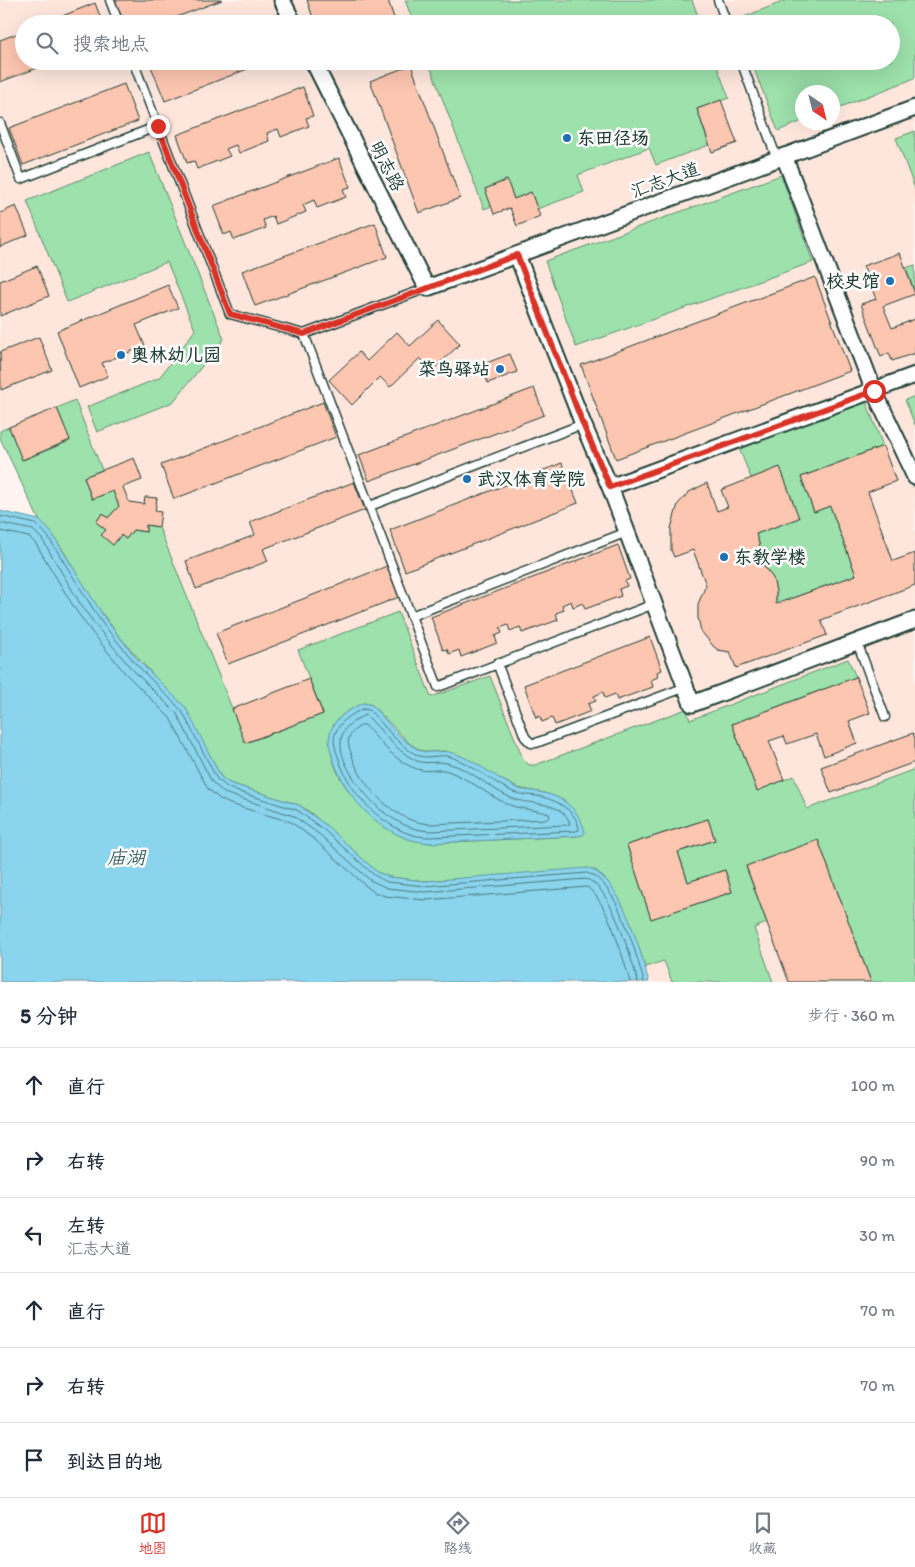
<!DOCTYPE html>
<html lang="zh">
<meta charset="utf-8">
<style>
body{margin:0;font-family:Itim,"LXGW WenKai TC",sans-serif;background:#f2f2f3;color:#1f2937}
.compass{position:absolute;left:795px;top:85px;width:45px;height:45px;border-radius:50%;background:#fff;box-shadow:0 5px 20px #0002;rotate:145deg}
.stop{position:absolute;width:15px;height:15px;margin:-11px;border:4px solid #d93025;border-radius:50%;background:#fff}
.stop.end{background:#d93025;border-color:#fff;box-shadow:0 1px 5px #0008}
.list{margin:0;padding:0;list-style:none}
h2{display:flex;justify-content:space-between;align-items:center;height:65px;margin:0;padding:0 20px;font-size:21px}
h2 small{font-size:16px;font-weight:400;color:#747a83}
.list li{display:grid;grid-template-columns:32px 1fr auto;gap:15px;align-items:center;box-sizing:border-box;height:75px;padding:0 20px;border-top:1px solid #e0e1e3}
.list b{display:block;font-size:19px;white-space:nowrap}
.list p{margin:0;font-size:16px;white-space:nowrap;color:#747a83}
.list em{font-size:16px;font-style:normal;color:#747a83}
.icon{flex:none;width:28px;height:28px;fill:none;stroke:currentColor;stroke-width:2;stroke-linecap:round;stroke-linejoin:round}
.map{position:relative;flex:none;width:915px;height:982px;overflow:hidden}
.search{position:absolute;background:#fff;box-shadow:0 5px 20px #0002;left:15px;right:15px;top:15px;height:55px;display:flex;align-items:center;gap:12px;box-sizing:border-box;padding:0 18px;border-radius:28px;color:#747a83;font-size:19px}
.sheet{height:515px;background:#fff}
nav{display:flex;justify-content:space-around;align-items:center;box-sizing:border-box;height:70px;border-top:1px solid #e0e1e3;background:#fff;font-size:14px;color:#747a83}
nav a{display:grid;justify-items:center;gap:2px}
nav .on{color:#d93025}
.map>svg:first-child{display:block}
.built{fill:#fee6dc;fill-rule:evenodd}
.green{fill:#9de1ac;stroke:#5e8f70;fill-rule:evenodd}
.water{fill:#8bd4ed;stroke:#6098a3}
.lines{fill:none;stroke-linecap:round;stroke-linejoin:round}
.shore{stroke:#4a797e;stroke-width:1}
.building{fill:#fdc6b0;stroke:#1f3d34}
.service-casing{stroke:#1f3d34;stroke-width:11}
.minor-casing{stroke:#1f3d34;stroke-width:19}
.service{stroke:#fff;stroke-width:8}
.minor{stroke:#fff;stroke-width:15}
.route{stroke:#d93025;stroke-width:6}
.poi-dot{fill:#1f6fb2;stroke:#fff;stroke-width:2}
.labels{text-anchor:middle;dominant-baseline:central;stroke-width:5;stroke-linejoin:round;paint-order:stroke}
.poi-label{font-size:18px;font-weight:bold;fill:#1f3d34;stroke:#fff;text-anchor:start}
.street-label{font-size:18px;fill:#1f3d34;stroke:#fff}
.water-label{font-size:19px;font-style:italic;fill:#3a6362;stroke:#fff}
</style>
<div class="map">
<svg width="915" height="982" viewBox="0 0 915 982">
<rect width="100%" height="100%" fill="#fff4ef"/>
<filter id="ink" filterUnits="userSpaceOnUse"><feTurbulence type="fractalNoise" baseFrequency=".02" numOctaves="2"/><feDisplacementMap in="SourceGraphic" scale="10" xChannelSelector="R" yChannelSelector="G"/><feConvolveMatrix kernelMatrix="1 2 1 2 8 2 1 2 1" color-interpolation-filters="sRGB"/></filter>
<g filter="url(#ink)">
<path class="built" d="M0,0H915V982H649L645,967L407,880L221,777L192,719L51,532L39,520L0,438ZM24,24H891V61H24ZM802,92H832V122H802Z"/>
<g class="green">
<polygon points="405,0 692,0 701,24 414,24"/>
<polygon points="787,0 915,0 915,78 833,110 832,92 802,92 802,121 778,131 751,61 891,61 891,24 737,24 736,20"/>
<polygon points="428,61 715,61 729,98 697,109 709,145 656,165 649,148 578,175 584,192 537,209 531,193 514,199 506,180 485,189 492,206 484,209"/>
<polygon points="915,131 915,189 896,138"/>
<polygon points="149,152 224,339 173,402 97,432 87,407 159,378 195,330 167,262 67,302 27,201"/>
<polygon points="781,175 813,262 576,347 545,261"/>
<polygon points="915,265 915,293 906,268"/>
<polygon points="915,396 915,425 905,400"/>
<path d="M75,400L102,470L84,477L92,499L113,491L119,506L108,518L103,513L96,521L106,530L102,535H121L126,539L133,530L146,532V525L159,527L246,743L323,714L298,650L398,612L431,697L490,676L523,759L529,765H535L686,709L690,720L848,659L856,677L732,724L757,790L794,776L807,809L915,769V982H871L818,840L746,867L767,923L754,928L773,982H672L664,961L645,967C635,938 621,888 595,870L425,881L389,877L377,872L311,813L299,805L229,783L221,777L211,757L154,676L119,636L91,598L64,552L51,532L39,520L0,438V431L9,427L23,460L70,441L57,408ZM364,703L372,705L410,744L420,750L428,752L445,751L518,788L548,794L565,801L577,836L430,843C418,841 407,840 397,834C366,817 326,775 331,737C332,734 332,729 333,726C339,715 353,708 364,703ZM708,819L715,840L678,852L688,882L725,870L732,892L651,918L627,845Z"/>
<path d="M866,401L883,446L801,477L814,512L830,506L856,575L776,604C777,585 771,565 751,558L762,553L756,534L798,518L751,478L739,448Z"/>
</g>
<g class="water">
<path d="M0,511L39,520L51,532L106,620L139,661L186,708L221,777L229,783L299,805L327,826L377,872L389,877L425,881L588,868C622,878 640,950 649,982H0Z"/>
<path d="M363,703L372,705C385,719 402,742 419,750C430,755 442,749 453,753C475,760 492,775 513,786C521,791 530,790 539,792C563,796 579,809 585,832L583,835L577,836L430,843C421,842 412,841 403,837C369,823 343,791 332,756C330,749 328,741 330,733C334,718 350,709 363,703Z"/>
</g>
<g class="lines">
<g class="shore">
<path d="M0,516L36,524L47,535L102,623L136,664L182,711L217,779L227,787L236,791L297,810L324,830L374,875L387,882L425,886L587,873C617,880 636,954 644,982"/>
<path d="M0,523L33,530L42,539L81,605L97,627L131,668L177,714L212,782L224,793L294,816L320,835L370,880L387,888L425,892L586,879C611,885 631,959 638,982"/>
<path d="M0,531L29,537L36,544L75,609L91,631L125,673L170,718L208,789L220,799L230,804L291,822L315,840L366,886L374,892L385,896L425,900L587,887C608,902 623,957 630,982"/>
<path d="M363,709L369,710C384,724 398,746 417,755C428,760 440,753 451,757C473,765 490,780 511,791C519,795 528,795 537,796C555,799 577,810 579,830L576,831L430,837C419,837 410,835 400,830C371,815 347,788 338,756C335,749 333,741 335,734C339,722 353,713 363,709Z"/>
<path d="M366,715C382,730 394,749 413,759C424,766 435,760 447,763C472,769 490,790 514,799C531,805 564,801 570,824L567,825L430,831C411,830 396,822 381,810C363,794 324,748 349,725C354,721 359,717 366,715Z"/>
<path d="M362,725H365C380,742 398,765 421,770C430,772 439,768 448,771C469,779 485,793 505,803C519,810 535,809 549,814L550,817L548,819L430,824C424,823 418,823 411,820C384,809 359,781 351,753C350,749 347,743 349,738C350,733 357,728 362,725Z"/>
</g>
</g>
<g class="building">
<polygon points="114,0 222,0 158,24 122,24"/>
<polygon points="307,0 388,0 396,24 315,24"/>
<polygon points="95,3 103,24 42,24"/>
<polygon points="24,31 24,61 56,61 0,82 0,40"/>
<polygon points="156,61 268,61 165,101 150,64"/>
<polygon points="411,65 460,198 419,213 370,81"/>
<polygon points="124,84 138,121 23,165 9,128"/>
<polygon points="303,87 313,116 306,118 309,126 281,137 278,129 267,133 269,141 239,153 236,145 226,149 230,156 197,169 194,161 187,163 177,135"/>
<polygon points="721,100 737,143 712,152 697,109"/>
<polygon points="339,158 350,187 343,189 346,197 317,208 314,200 303,205 306,212 276,224 273,216 263,220 266,228 234,240 231,232 224,235 213,206"/>
<polygon points="507,180 514,199 531,192 540,216 517,226 510,208 494,214 485,189"/>
<polygon points="16,206 28,235 0,247 0,213"/>
<polygon points="375,223 387,257 255,306 242,271"/>
<polygon points="900,253 915,294 883,306 892,328 915,319 915,353 892,361 889,353 881,357 861,304 876,299 863,266"/>
<polygon points="37,266 49,296 0,316 0,281"/>
<polygon points="815,277 850,371 616,459 581,365"/>
<polygon points="168,285 178,308 136,325 145,346 102,363 108,376 79,388 57,331"/>
<polygon points="438,320 460,344 432,371 420,358 390,387 380,377 352,405 329,380 359,352 367,361 397,332 410,346"/>
<polygon points="39,337 52,370 1,390 0,352"/>
<polygon points="510,354 517,372 488,383 481,365"/>
<polygon points="534,388 544,415 369,481 359,455"/>
<polygon points="323,402 336,437 174,499 161,465"/>
<polygon points="57,408 70,440 22,460 9,427"/>
<polygon points="883,446 896,481 868,492 893,561 915,553 915,585 821,620 827,635 736,668 730,652 718,650 713,646 701,631 698,618 698,604 706,585 693,550 674,557 671,550 671,528 678,504 689,492 707,483 717,511 728,507 721,490 780,467 799,518 756,534 762,553 751,558 763,565 773,578 776,591 776,604 856,575 830,506 814,512 801,477"/>
<polygon points="134,458 142,480 123,487 129,502 144,504 145,497 157,498 155,511 161,512 159,527 146,525 146,532 133,530 126,539 121,535 113,545 101,535 106,530 96,522 103,513 108,518 119,506 113,491 92,499 84,477"/>
<polygon points="562,463 578,503 405,571 390,530"/>
<polygon points="354,482 365,510 263,549 268,561 196,589 186,561 255,535 250,522"/>
<polygon points="618,545 630,579 625,581 627,586 619,589 621,596 585,609 583,603 573,607 571,601 562,605 564,610 556,613 558,620 522,633 520,627 510,631 508,625 500,628 502,633 495,636 497,643 461,657 459,650 449,654 447,649 443,650 431,617"/>
<polygon points="387,566 399,597 228,664 216,633"/>
<polygon points="650,637 662,670 657,672 658,677 651,680 653,687 617,700 615,694 605,698 603,692 599,694 594,696 596,701 588,704 591,711 555,725 552,718 542,722 540,716 536,718 524,685"/>
<polygon points="856,677 870,713 849,721 857,743 824,756 816,734 787,744 784,736 769,741 784,780 757,791 732,724"/>
<polygon points="309,679 323,714 245,743 232,709"/>
<polygon points="913,733 915,739 915,762 831,793 821,767"/>
<polygon points="708,819 715,840 678,852 688,882 725,870 732,892 651,919 627,845"/>
<polygon points="818,840 871,982 789,982 767,923 746,866"/>
</g>
<g class="lines">
<defs>
<g id="service">
<polyline points="110,0 119,24"/>
<polyline points="718,0 727,24"/>
<polyline points="133,61 230,314 304,334 427,288"/>
<polyline points="741,61 777,159"/>
<polyline points="0,123 21,179 158,126"/>
<polyline points="304,334 438,687 654,604"/>
<polyline points="370,506 583,424"/>
<polyline points="411,616 627,532"/>
<polyline points="857,642 885,717"/>
<polyline points="497,663 525,737 531,743 536,743 686,687"/>
</g>
<g id="minor">
<polyline points="282,0 294,24"/>
<polyline points="313,61 427,288 915,108"/>
<polyline points="784,156 874,391 915,477"/>
<polyline points="517,255 583,424 610,487 692,704 915,620"/>
<polyline points="610,487 915,375"/>
</g>
</defs>
<use href="#service" class="service-casing"/>
<use href="#minor" class="minor-casing"/>
<use href="#service" class="service"/>
<use href="#minor" class="minor"/>
</g>
</g>
<g class="lines" filter="url(#ink)">
<polyline class="route" points="158,126 230,314 304,334 517,255 583,424 610,487 874,391"/>
</g>
<g class="poi-dot">
<circle cx="567" cy="138" r="5"/>
<circle cx="890" cy="281" r="5"/>
<circle cx="121" cy="355" r="5"/>
<circle cx="500" cy="369" r="5"/>
<circle cx="467" cy="479" r="5"/>
<circle cx="724" cy="557" r="5"/>
</g>
<g class="labels">
<g class="poi-label">
<text x="577" y="138">东田径场</text>
<text x="880" y="281" text-anchor="end">校史馆</text>
<text x="131" y="355">奥林幼儿园</text>
<text x="490" y="369" text-anchor="end">菜鸟驿站</text>
<text x="477" y="479">武汉体育学院</text>
<text x="734" y="557">东教学楼</text>
</g>
<g class="street-label">
<text transform="translate(387 166) rotate(63)">明志路</text>
<text transform="translate(665 180) rotate(-20)">汇志大道</text>
</g>
<g class="water-label">
<text x="126" y="857">庙湖</text>
</g>
</g>
</svg>
<svg class="compass" viewBox="-18 -18 36 36"><path d="M0-13l5 13h-10z" fill="#e53935"/><path d="M0 13l5-13h-10z" fill="#747a83"/></svg>
<div class="stop" style="left:874px;top:391px"></div>
<div class="stop end" style="left:158px;top:126px"></div>
<div class="search"><svg class="icon" aria-label="search" viewBox="0 0 24 24"><circle cx="10" cy="10" r="6"/><path d="M15 15l6 6"/></svg>搜索地点</div>
</div>
<section class="sheet">
<h2>5 分钟<small>步行 · 360 m</small></h2>
<ul class="list">
<li><svg class="icon" aria-label="ahead" viewBox="0 0 24 24"><path d="M12 20V5M6 11l6-6 6 6"/></svg><div><b>直行</b></div><em>100 m</em></li>
<li><svg class="icon" aria-label="right" viewBox="0 0 24 24"><path d="M7 20v-9h11M14 6l5 5-5 5"/></svg><div><b>右转</b></div><em>90 m</em></li>
<li><svg class="icon" aria-label="left" viewBox="0 0 24 24"><path d="M17 20v-9H6M10 6l-5 5 5 5"/></svg><div><b>左转</b><p>汇志大道</p></div><em>30 m</em></li>
<li><svg class="icon" aria-label="ahead" viewBox="0 0 24 24"><path d="M12 20V5M6 11l6-6 6 6"/></svg><div><b>直行</b></div><em>70 m</em></li>
<li><svg class="icon" aria-label="right" viewBox="0 0 24 24"><path d="M7 20v-9h11M14 6l5 5-5 5"/></svg><div><b>右转</b></div><em>70 m</em></li>
<li><svg class="icon" aria-label="arrive" viewBox="0 0 24 24"><path d="M6 21V4h12l-3 4 3 4H6"/></svg><div><b>到达目的地</b></div></li>
</ul>
</section>
<nav>
<a class="on"><svg class="icon" aria-label="map" viewBox="0 0 24 24"><path d="M3 6l6-2 6 2 6-2v14l-6 2-6-2-6 2zM9 4v14M15 6v14"/></svg>地图</a>
<a><svg class="icon" aria-label="directions" viewBox="0 0 24 24"><path d="M12 3l9 9-9 9-9-9zM9 14v-3h6M13 9l2 2-2 2"/></svg>路线</a>
<a><svg class="icon" aria-label="saved" viewBox="0 0 24 24"><path d="M7 4h10v16l-5-4-5 4z"/></svg>收藏</a>
</nav>
